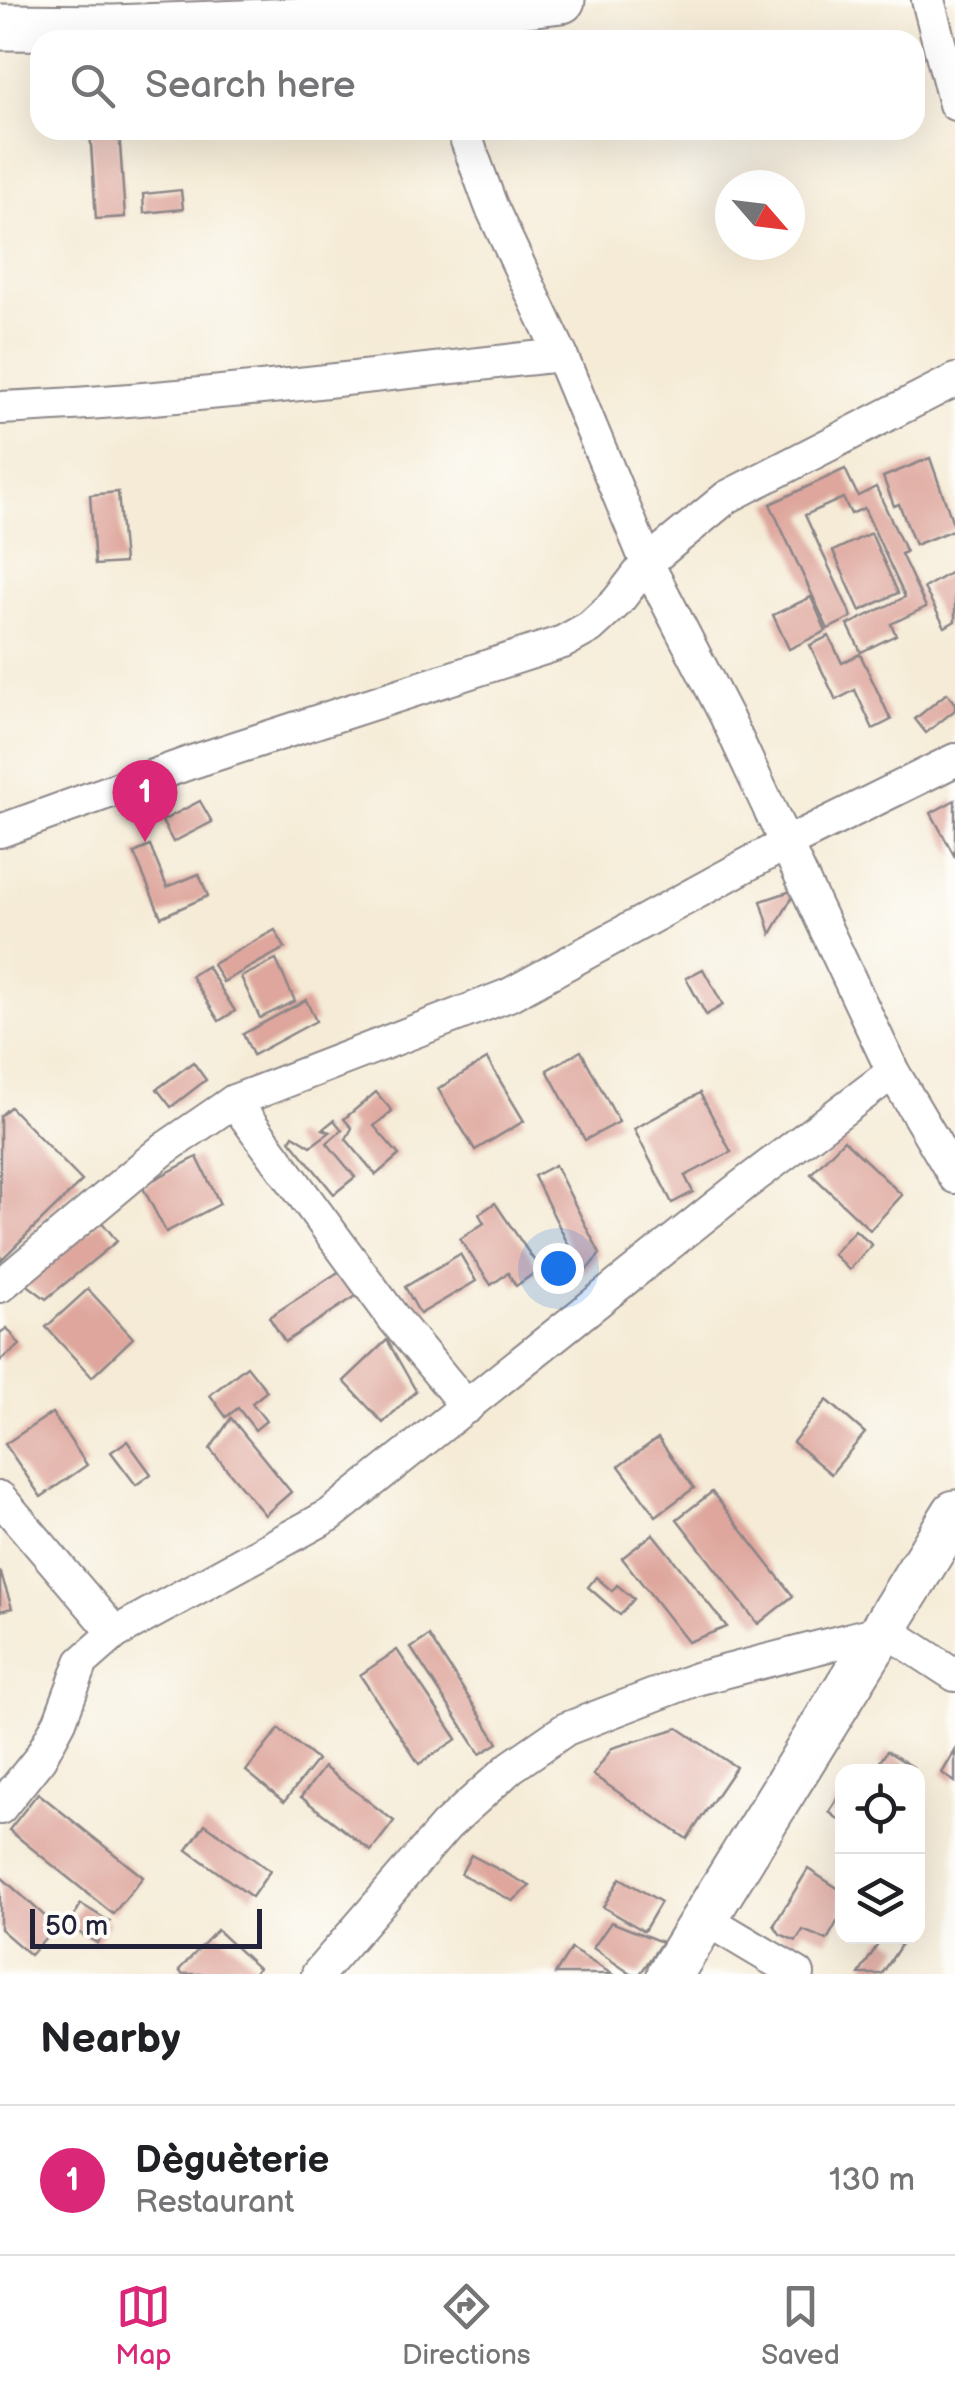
<!DOCTYPE html>
<meta charset="utf-8">
<style>
body{margin:0;font-family:"Balsamiq Sans",sans-serif;background:#f2f2f2;color:#202124}
.controls{position:absolute;right:30px;bottom:30px;display:grid;overflow:hidden;border-radius:20px;box-shadow:0 10px 40px #0002}
.controls button{width:90px;height:90px;display:grid;place-items:center;padding:0;border:0;border-bottom:2px solid #e0e0e0;background:#fff;color:#202124;font:50px sans-serif}
.compass{position:absolute;left:715px;top:170px;width:90px;height:90px;border-radius:50%;background:#fff;box-shadow:0 10px 40px #0002;rotate:118deg}
.scale{position:absolute;left:30px;bottom:25px;width:232px;box-sizing:border-box;padding-left:10px;border:5px solid #22223b;border-top:0;font-size:28px;line-height:35px;white-space:nowrap;color:#22223b;-webkit-text-stroke:8px #fdfcf7;paint-order:stroke}
.you{position:absolute;left:558px;top:1268px;width:35px;height:35px;margin:-25px;border:8px solid #fff;border-radius:50%;background:#1a73e8;box-shadow:0 0 0 15px #1a73e833}
.badge{display:grid;place-items:center;width:65px;height:65px;border-radius:50%;background:#db2777;color:#fff;font-size:32px;font-weight:700}
.pin{position:absolute;translate:-50% -82px;filter:drop-shadow(0 2px 5px #0008)}
.pin::after{content:'';position:absolute;top:52px;width:35px;height:30px;background:inherit;clip-path:polygon(0 0,100% 0,50% 100%)}
.list{margin:0;padding:0;list-style:none}
h2{display:flex;justify-content:space-between;align-items:center;height:130px;margin:0;padding:0 40px;font-size:42px}
h2 small{font-size:32px;font-weight:400;color:#757577}
.list li{display:grid;grid-template-columns:65px 1fr auto;gap:30px;align-items:center;box-sizing:border-box;height:150px;padding:0 40px;border-top:2px solid #e0e0e0}
.list b{display:block;font-size:38px;white-space:nowrap}
.list p{margin:0;font-size:32px;white-space:nowrap;color:#757577}
.list em{font-size:32px;font-style:normal;color:#757577}
.icon{flex:none;width:55px;height:55px;fill:none;stroke:currentColor;stroke-width:2;stroke-linecap:round;stroke-linejoin:round}
.map{position:relative;flex:none;width:955px;height:1974px;overflow:hidden}
.search{position:absolute;background:#fff;box-shadow:0 10px 40px #0002;left:30px;right:30px;top:30px;height:110px;display:flex;align-items:center;gap:25px;box-sizing:border-box;padding:0 35px;border-radius:30px;color:#757577;font-size:38px}
.sheet{height:280px;background:#fff}
nav{display:flex;justify-content:space-around;align-items:center;box-sizing:border-box;height:140px;border-top:2px solid #e0e0e0;background:#fff;font-size:28px;color:#757577}
nav a{display:grid;justify-items:center;gap:5px}
nav .on{color:#db2777}
.map>svg:first-child{display:block}
.building{fill:#dea69c}
.lines{fill:none;stroke-linecap:round;stroke-linejoin:round}
.street-casing{stroke:#8c8688;stroke-width:36}
.secondary-casing{stroke:#8c8688;stroke-width:49}
.street{stroke:#fff;stroke-width:32}
.secondary{stroke:#fff;stroke-width:45}
</style>
<div class="map">
<svg width="955" height="1974" viewBox="0 0 955 1974">
<rect width="100%" height="100%" fill="#fdfcf7"/>
<filter id="ink" filterUnits="userSpaceOnUse"><feTurbulence type="fractalNoise" baseFrequency=".01" numOctaves="2"/><feDisplacementMap in="SourceGraphic" scale="20" xChannelSelector="R" yChannelSelector="G"/><feConvolveMatrix kernelMatrix="1 2 1 2 8 2 1 2 1" color-interpolation-filters="sRGB"/></filter>
<filter id="wash" filterUnits="userSpaceOnUse"><feTurbulence type="fractalNoise" baseFrequency=".0048" numOctaves="4" result="noise"/><feDisplacementMap in="SourceGraphic" scale="40" xChannelSelector="R" yChannelSelector="G"/><feGaussianBlur stdDeviation="2.25" result="paint"/><feColorMatrix in="noise" values="0 0 0 0 0 0 0 0 0 0 0 0 0 0 0 0 0 1.4 0 .05"/><feComposite in="paint" operator="in"/></filter>
<g filter="url(#wash)">
<rect width="100%" height="100%" fill="#f5ebd6"/>
<g id="blocks">
<g class="building">
<polygon points="90,130 119,130 125,217 96,219"/>
<polygon points="181,190 183,209 144,213 143,194"/>
<polygon points="930,458 955,529 915,545 899,504 894,506 883,477"/>
<polygon points="845,469 858,496 876,487 906,552 901,554 926,607 891,624 896,635 861,652 848,625 905,597 864,508 851,514 843,498 805,515 852,617 828,629 770,504"/>
<polygon points="118,492 124,563 95,565 90,495"/>
<polygon points="871,533 898,593 860,611 833,551"/>
<polygon points="955,570 955,621 945,627 924,588"/>
<polygon points="811,597 826,631 789,649 773,615"/>
<polygon points="829,636 842,663 860,654 891,720 873,729 855,690 836,700 810,645"/>
<polygon points="947,693 955,704 955,710 926,733 915,719"/>
<polygon points="955,800 955,857 931,813"/>
<polygon points="200,801 212,822 173,842 162,821"/>
<polygon points="150,846 167,887 199,874 208,896 161,917 134,853"/>
<polygon points="797,889 771,934 761,901"/>
<polygon points="275,930 285,948 223,982 213,964"/>
<polygon points="276,960 295,1001 260,1018 241,977"/>
<polygon points="207,966 235,1011 219,1021 191,976"/>
<polygon points="703,969 723,1005 706,1015 686,978"/>
<polygon points="306,1000 316,1021 253,1055 243,1034"/>
<polygon points="581,1051 619,1122 585,1140 547,1070"/>
<polygon points="487,1059 524,1121 475,1150 438,1089"/>
<polygon points="193,1062 206,1080 171,1107 157,1089"/>
<polygon points="376,1092 392,1111 374,1126 399,1155 376,1175 346,1139 352,1128 344,1119"/>
<polygon points="700,1093 731,1152 685,1176 693,1192 672,1203 634,1129"/>
<polygon points="10,1107 82,1181 0,1261 0,1116"/>
<polygon points="334,1120 342,1130 327,1143 355,1177 334,1194 290,1140 293,1135 311,1146 330,1132 323,1129"/>
<polygon points="844,1140 902,1195 870,1230 811,1174"/>
<polygon points="197,1157 220,1204 166,1232 142,1186"/>
<polygon points="555,1165 600,1254 583,1274 534,1176"/>
<polygon points="495,1203 540,1269 516,1286 508,1273 491,1285 460,1239 484,1223 479,1214"/>
<polygon points="101,1221 117,1241 46,1299 25,1283"/>
<polygon points="855,1230 872,1245 849,1270 833,1254"/>
<polygon points="460,1254 476,1281 420,1314 405,1287"/>
<polygon points="340,1271 356,1296 285,1342 269,1317"/>
<polygon points="88,1289 133,1338 92,1377 46,1327"/>
<polygon points="7,1328 20,1345 0,1361 0,1333"/>
<polygon points="387,1340 416,1391 383,1423 344,1381"/>
<polygon points="247,1366 267,1391 252,1403 266,1421 255,1430 238,1408 226,1417 210,1395"/>
<polygon points="827,1400 865,1433 831,1474 793,1442"/>
<polygon points="52,1413 87,1465 41,1497 5,1444"/>
<polygon points="231,1418 291,1492 265,1515 210,1449"/>
<polygon points="658,1438 694,1488 656,1516 619,1466"/>
<polygon points="127,1441 151,1474 136,1485 111,1452"/>
<polygon points="712,1492 793,1596 758,1624 677,1519"/>
<polygon points="653,1534 727,1627 688,1642 622,1558"/>
<polygon points="0,1571 12,1608 0,1611"/>
<polygon points="596,1577 612,1591 617,1585 634,1599 620,1615 588,1587"/>
<polygon points="429,1636 498,1743 480,1754 411,1648"/>
<polygon points="397,1650 457,1739 419,1764 360,1675"/>
<polygon points="678,1728 736,1767 687,1839 593,1775 612,1748"/>
<polygon points="279,1729 317,1760 284,1802 246,1771"/>
<polygon points="887,1751 913,1767 910,1772 890,1772 878,1765"/>
<polygon points="955,1751 955,1782 942,1773"/>
<polygon points="324,1767 394,1821 371,1851 301,1797"/>
<polygon points="842,1792 842,1822 829,1812"/>
<polygon points="38,1793 143,1877 113,1914 9,1830"/>
<polygon points="205,1824 270,1871 252,1897 187,1850"/>
<polygon points="471,1855 530,1886 513,1901 461,1874"/>
<polygon points="808,1869 842,1891 842,1913 827,1940 803,1930 796,1941 780,1934 774,1925"/>
<polygon points="0,1876 56,1926 30,1955 0,1929"/>
<polygon points="620,1878 661,1902 644,1931 603,1907"/>
<polygon points="81,1904 110,1922 97,1943 68,1926"/>
<polygon points="611,1922 662,1942 640,1974 631,1974 593,1948"/>
<polygon points="217,1930 258,1968 253,1974 182,1974 179,1970"/>
<polygon points="883,1936 901,1945 882,1974 859,1974"/>
<polygon points="571,1949 612,1974 555,1974"/>
</g>
</g>
</g>
<g filter="url(#ink)">
<use href="#blocks" fill-opacity="0" stroke="#8c8688" stroke-width="2.5"/>
<g class="lines">
<defs>
<g id="street">
<polyline points="928,0 955,104"/>
<polyline points="463,130 491,206 561,355 647,563 726,716 893,1072 955,1177"/>
<path d="M0,408C188,400 374,375 561,355"/>
<polyline points="0,831 189,763 563,642 590,627 617,602 647,563 727,497 955,380"/>
<polyline points="234,1101 395,1320 467,1407"/>
<polyline points="0,1286 164,1149 234,1101 509,995 787,843 955,760"/>
<polyline points="0,1498 115,1633"/>
<polyline points="0,1808 40,1758 60,1721 82,1662 115,1633 330,1515 742,1186 893,1072"/>
<polyline points="704,1918 798,1974"/>
<polyline points="318,1974 446,1826 511,1767 566,1729 696,1679 886,1630 955,1675"/>
</g>
<g id="secondary">
<polyline points="0,27 114,28 420,16 562,0"/>
<polyline points="670,1974 955,1513"/>
</g>
</defs>
<use href="#street" class="street-casing"/>
<use href="#secondary" class="secondary-casing"/>
<use href="#street" class="street"/>
<use href="#secondary" class="secondary"/>
</g>
</g>
</svg>
<div class="controls">
<button><svg class="icon" aria-label="locate" viewBox="0 0 24 24"><circle cx="12" cy="12" r="6"/><path d="M12 2v4M12 18v4M2 12h4M18 12h4"/></svg></button>
<button><svg class="icon" aria-label="layers" viewBox="0 0 24 24"><path d="M12 4l9 5-9 5-9-5zM3 14l9 5 9-5"/></svg></button>
</div>
<svg class="compass" viewBox="-18 -18 36 36"><path d="M0-13l5 13h-10z" fill="#e53935"/><path d="M0 13l5-13h-10z" fill="#757577"/></svg>
<div class="scale">50 m</div>
<div class="you"></div>
<div class="pin badge" style="left:145px;top:842px">1</div>
<div class="search"><svg class="icon" aria-label="search" viewBox="0 0 24 24"><circle cx="10" cy="10" r="6"/><path d="M15 15l6 6"/></svg>Search here</div>
</div>
<section class="sheet">
<h2>Nearby<small></small></h2>
<ul class="list">
<li><span class="badge">1</span><div><b>Dèguèterie</b><p>Restaurant</p></div><em>130 m</em></li>
</ul>
</section>
<nav>
<a class="on"><svg class="icon" aria-label="map" viewBox="0 0 24 24"><path d="M3 6l6-2 6 2 6-2v14l-6 2-6-2-6 2zM9 4v14M15 6v14"/></svg>Map</a>
<a><svg class="icon" aria-label="directions" viewBox="0 0 24 24"><path d="M12 3l9 9-9 9-9-9zM9 14v-3h6M13 9l2 2-2 2"/></svg>Directions</a>
<a><svg class="icon" aria-label="saved" viewBox="0 0 24 24"><path d="M7 4h10v16l-5-4-5 4z"/></svg>Saved</a>
</nav>
